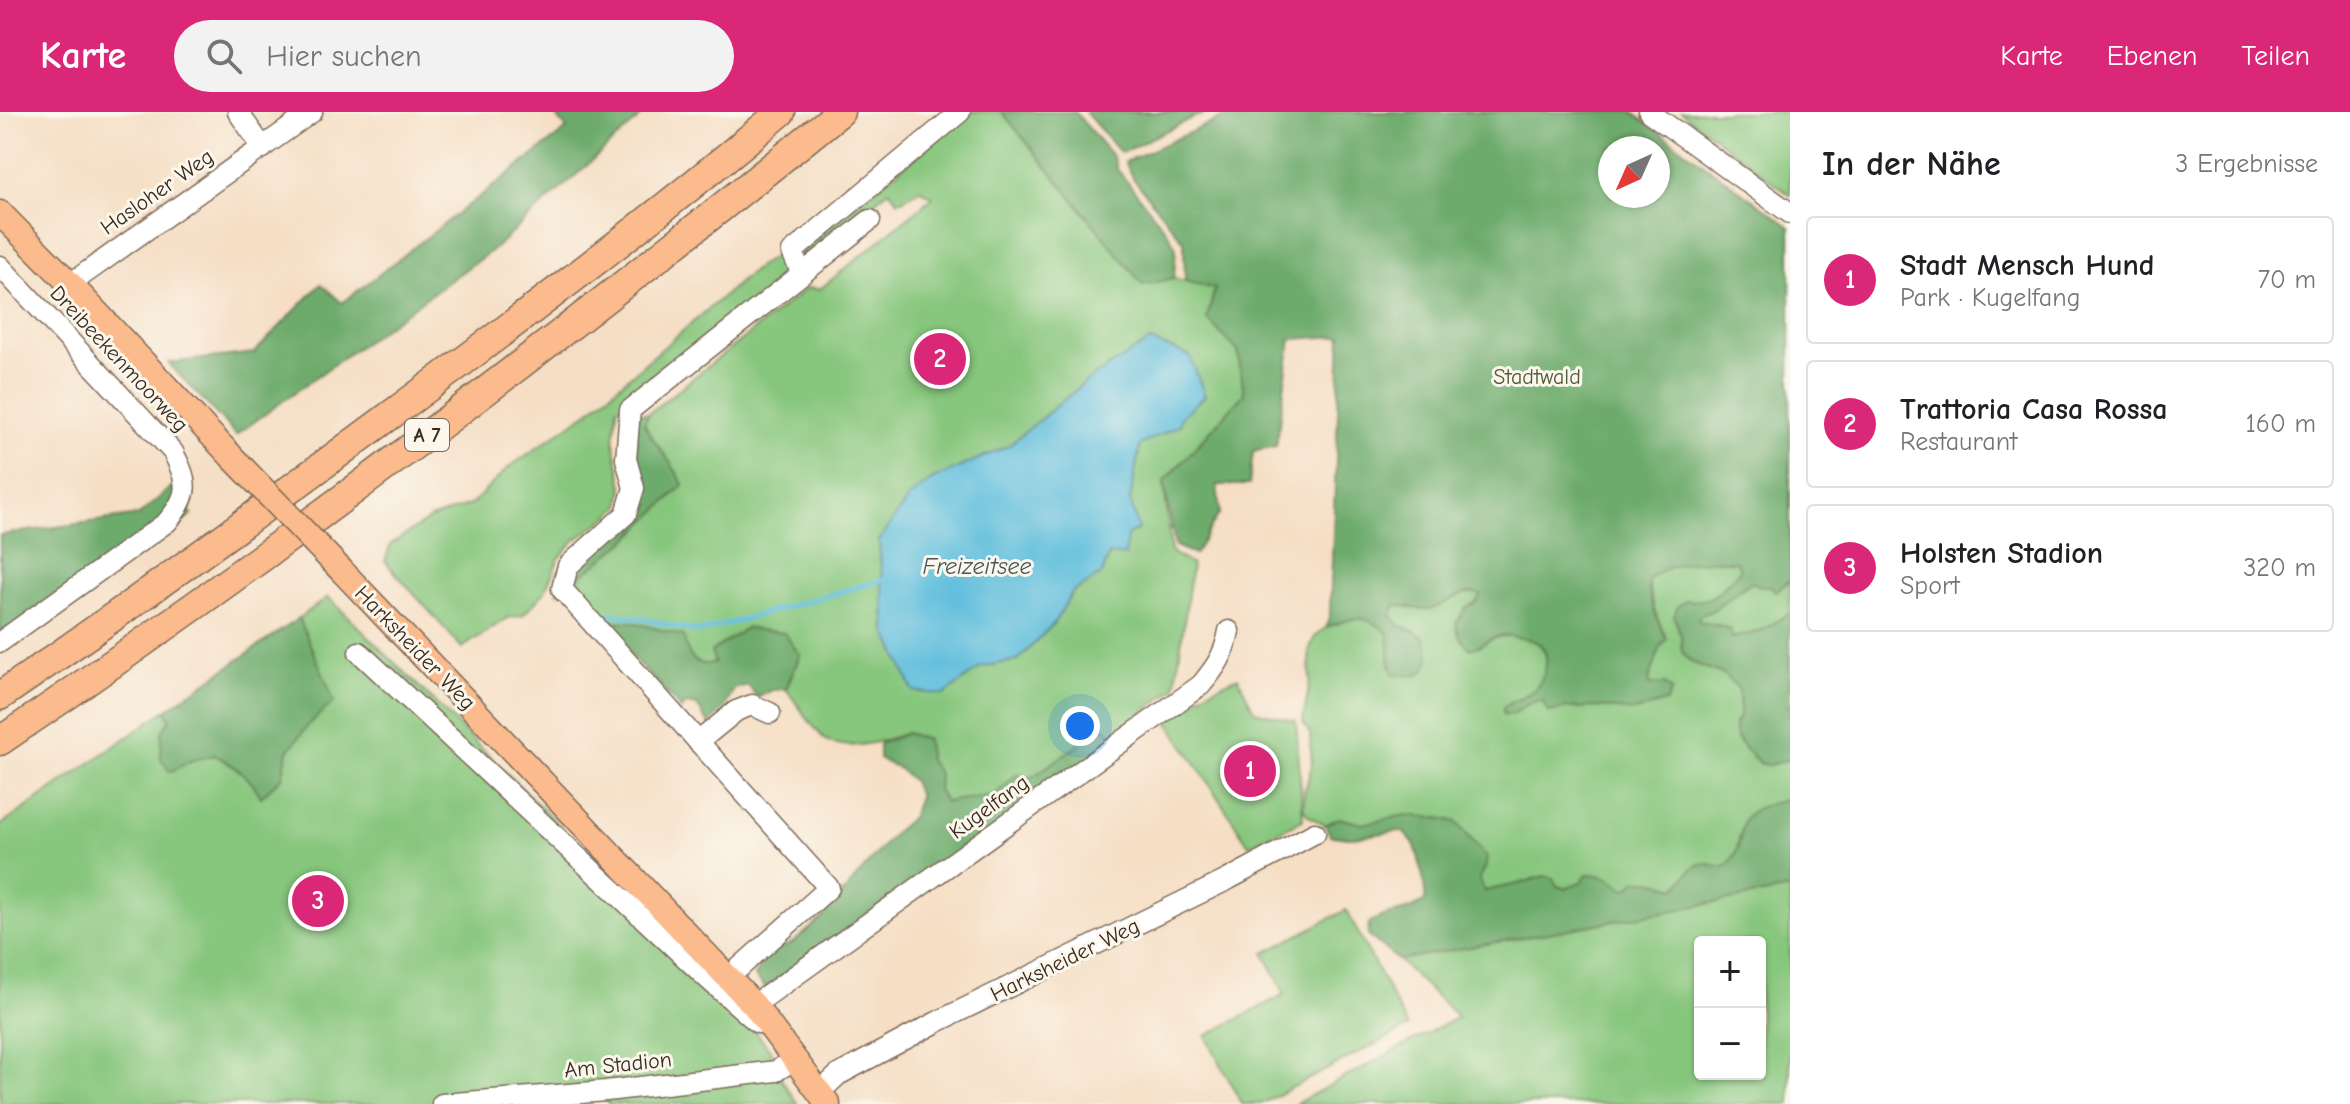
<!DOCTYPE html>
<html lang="de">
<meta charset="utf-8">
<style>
body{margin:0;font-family:"Comic Neue",sans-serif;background:#f2f2f2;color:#202124}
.controls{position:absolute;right:24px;bottom:24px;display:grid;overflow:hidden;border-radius:8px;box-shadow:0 2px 6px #0004}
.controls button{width:72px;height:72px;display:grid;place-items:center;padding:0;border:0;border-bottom:2px solid #e0e0e0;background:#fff;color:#202124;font:40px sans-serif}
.compass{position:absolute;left:1598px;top:24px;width:72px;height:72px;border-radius:50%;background:#fff;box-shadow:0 2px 6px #0004;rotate:225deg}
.you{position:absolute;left:1080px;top:614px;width:28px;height:28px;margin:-20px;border:6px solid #fff;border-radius:50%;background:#1a73e8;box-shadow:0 0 0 12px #1a73e833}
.badge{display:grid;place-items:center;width:52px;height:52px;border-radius:50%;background:#db2777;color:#fff;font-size:26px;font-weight:700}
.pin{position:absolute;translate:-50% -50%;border:4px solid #fff;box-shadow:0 2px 8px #0006}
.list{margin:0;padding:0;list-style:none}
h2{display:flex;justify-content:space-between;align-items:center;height:104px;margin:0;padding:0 32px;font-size:34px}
h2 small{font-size:26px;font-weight:400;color:#757577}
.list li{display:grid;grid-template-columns:52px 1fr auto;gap:24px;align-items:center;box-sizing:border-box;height:128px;margin:0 16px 16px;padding:0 16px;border:2px solid #e0e0e0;border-radius:8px}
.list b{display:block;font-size:30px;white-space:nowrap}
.list p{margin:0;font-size:26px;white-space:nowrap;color:#757577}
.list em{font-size:26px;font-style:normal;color:#757577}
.icon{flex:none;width:44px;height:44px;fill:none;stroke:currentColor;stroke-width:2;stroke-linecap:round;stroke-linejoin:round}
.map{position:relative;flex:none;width:1790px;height:992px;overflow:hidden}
header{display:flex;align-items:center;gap:48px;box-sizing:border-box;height:112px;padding:0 40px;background:#db2777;color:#fff}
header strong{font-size:38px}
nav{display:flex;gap:44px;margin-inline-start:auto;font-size:28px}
.search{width:560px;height:72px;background:#f2f2f2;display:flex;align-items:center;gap:20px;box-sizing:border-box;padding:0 28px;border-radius:44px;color:#757577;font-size:30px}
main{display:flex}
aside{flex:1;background:#fff}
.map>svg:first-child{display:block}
.green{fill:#87c67d;stroke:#61784e;stroke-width:2;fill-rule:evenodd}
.forest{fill:#6dab6c;stroke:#546a45;stroke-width:2;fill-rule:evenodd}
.water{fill:#5fbedd;stroke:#4d747e;stroke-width:2}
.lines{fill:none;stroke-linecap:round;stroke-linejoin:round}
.stream{stroke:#5fbedd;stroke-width:5}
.minor-casing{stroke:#7c6958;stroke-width:23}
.major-casing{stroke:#7c6958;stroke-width:27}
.highway-casing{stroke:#7c6958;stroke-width:31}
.minor{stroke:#fff;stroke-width:20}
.major{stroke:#fbbb8c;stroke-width:24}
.highway{stroke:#fbbb8c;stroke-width:28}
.major-bridge-casing{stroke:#7c6958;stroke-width:27;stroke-linecap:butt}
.major-bridge{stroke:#fbbb8c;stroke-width:24}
.labels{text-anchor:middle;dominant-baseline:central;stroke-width:6;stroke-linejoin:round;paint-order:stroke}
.shield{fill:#fbf7ec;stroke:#75685c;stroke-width:2}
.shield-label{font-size:20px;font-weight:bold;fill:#3b2a1e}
.street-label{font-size:22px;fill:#3b2a1e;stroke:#fbf7ec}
.park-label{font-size:22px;fill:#52593a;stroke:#fbf7ec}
.water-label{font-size:24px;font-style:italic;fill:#465657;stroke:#fbf7ec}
</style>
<header>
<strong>Karte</strong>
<div class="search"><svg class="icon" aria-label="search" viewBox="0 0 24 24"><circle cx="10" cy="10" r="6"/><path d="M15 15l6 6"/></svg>Hier suchen</div>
<nav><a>Karte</a><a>Ebenen</a><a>Teilen</a></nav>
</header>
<main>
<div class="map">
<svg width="1790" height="992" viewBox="0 0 1790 992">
<rect width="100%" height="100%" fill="#fbf7ec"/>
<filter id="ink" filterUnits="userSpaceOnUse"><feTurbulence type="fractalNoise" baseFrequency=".0125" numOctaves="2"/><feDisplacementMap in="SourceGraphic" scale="16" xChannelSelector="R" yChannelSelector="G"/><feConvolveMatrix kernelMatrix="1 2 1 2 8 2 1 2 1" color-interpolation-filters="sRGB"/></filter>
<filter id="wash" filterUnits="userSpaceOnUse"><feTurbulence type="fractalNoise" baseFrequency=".006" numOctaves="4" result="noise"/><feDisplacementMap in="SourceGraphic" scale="32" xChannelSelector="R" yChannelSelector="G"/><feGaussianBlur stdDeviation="1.8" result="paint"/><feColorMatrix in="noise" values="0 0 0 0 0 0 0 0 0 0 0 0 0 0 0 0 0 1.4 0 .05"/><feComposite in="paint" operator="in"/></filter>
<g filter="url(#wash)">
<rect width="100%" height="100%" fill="#f5dec4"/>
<g class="green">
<path d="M970,0H1002L1143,173L1174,166L1215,176L1207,207L1238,239L1244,282L1164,370L1171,440L1192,453L1175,576L1113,623L1104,615L1031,666L1017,663L995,683L945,690L938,678L939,662L929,649L927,628L907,621C887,628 846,641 826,628C818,623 793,586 786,577L800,543L723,532L712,539L715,551C694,556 686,543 683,524L632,510L599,509L567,474L628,427L683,373C673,349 655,334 644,311L649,301L807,176L820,177L933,85L920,77L906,86L898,89L889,78L803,149L800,139ZM1150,229L1204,284L1181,305L1179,313L1140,333L1130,388L1138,417L1127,424L1109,442L1102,462L1072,481L1054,511L1018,548L981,555L886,519L879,429L909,385L933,367L1008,334L1088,268Z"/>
<polygon points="1681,0 1790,0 1790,83"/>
<polygon points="775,144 786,162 641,282 617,296 614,331 623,375 620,394 608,405 574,429 559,446 544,481 523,503 507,506 462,536 385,449 391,432 430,407 472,392 508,356 588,300 754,158"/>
<path d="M1725,448L1737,450L1741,458L1712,486L1699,490L1674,504L1681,524L1682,540L1690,550L1725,563L1739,577L1740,602L1735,612L1737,627L1744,636L1760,651L1769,653L1790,647V690L1786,688L1740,722L1735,745L1727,754C1719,755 1715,753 1707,752C1692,749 1686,767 1676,776L1648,769L1624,777C1609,760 1585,768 1566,777L1536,766L1519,772L1484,779L1479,767L1486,754L1456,710L1445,707L1407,703L1362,712L1339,706L1325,713L1310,705L1304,699V682L1312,653L1310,622L1303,610L1310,568L1309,539L1315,524L1327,515L1357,505L1373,509L1388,521L1390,552L1415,519L1398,513L1391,503L1396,493C1408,495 1423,499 1434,495C1453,490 1460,476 1482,483L1475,491L1466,495L1480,534C1499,518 1550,518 1546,553C1545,562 1542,569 1536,576C1528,584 1514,588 1504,595L1522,594L1532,588H1543L1548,600L1568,596L1599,595L1635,599L1666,590L1671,577L1649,574C1648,564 1652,562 1654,553C1658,541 1657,536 1667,527L1655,501L1648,469C1664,448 1701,450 1725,448Z"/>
<path d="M1790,467V501C1772,514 1753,523 1731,526L1720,513L1698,510V504C1720,498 1732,479 1752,470L1761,474L1787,472Z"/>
<path d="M328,485L711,863L770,938L776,959L798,992H608L606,980L458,992H0V714L166,598L170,607L162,621L170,659L192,648L215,643C235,654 250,664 261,684L282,665L288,639L310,611L333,590L299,506Z"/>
<polygon points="1238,565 1254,599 1296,609 1303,708 1249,733 1167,608 1209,578"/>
<path d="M1790,777V992H1295L1458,905L1398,848ZM1700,830H1760V962H1700Z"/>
<polygon points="1346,798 1408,915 1261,992 1242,992 1206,924 1285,882 1264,841"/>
</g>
<g class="forest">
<polygon points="553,0 646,0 495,136 236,323 168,251 254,241 321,172 342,191 567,17"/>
<polygon points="1002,0 1075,0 1113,45 1117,57 1168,121 1176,136 1174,166 1143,173"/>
<polygon points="1085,0 1213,0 1194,5 1121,41"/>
<path d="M1235,0H1632L1790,115V467L1776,480L1771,474H1761L1752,470C1731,480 1723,497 1699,504L1698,510L1729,516L1732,526L1761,519L1790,501V647L1769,653L1760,651L1744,636L1735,621V612L1740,602L1739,577L1725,563L1691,550L1682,540L1681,524L1674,504L1678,494L1687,488C1714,493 1722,475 1740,458L1737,450C1713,447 1663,449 1648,469C1650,490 1656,509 1667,527C1657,536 1658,541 1655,552C1652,561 1648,564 1649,573L1665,572L1672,578L1666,590L1635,599L1599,595L1568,596L1548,600L1543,589C1520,588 1520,607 1503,602V595C1513,588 1528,585 1536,576C1541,570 1544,562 1546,554C1549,530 1534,528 1516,525C1512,525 1508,523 1504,523C1491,523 1482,534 1470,537L1460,526L1456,512L1466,495L1475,491L1481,483C1463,475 1452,490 1434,496C1423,499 1407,494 1396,493L1391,503L1399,513L1424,525C1430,541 1433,551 1419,563H1394L1390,552L1388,521C1364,501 1355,505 1327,515L1330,498L1341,224L1291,227L1276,334L1253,339L1249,373H1217L1220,400L1195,442L1175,434L1164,370L1244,282L1238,239L1207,207L1215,177L1185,169L1184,130L1133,66L1125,50ZM1610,36H1658V84H1610Z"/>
<path d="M634,301H649L644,312C655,334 673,349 683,373L628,427L558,481V459L615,417L647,383L638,352Z"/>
<polygon points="173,374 192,403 0,538 0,423 139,403"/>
<path d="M299,506C310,534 324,561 334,590L310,611L288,639L282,665L261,685C250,664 235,654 215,643L192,648L170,660L161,647L162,620L170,607L166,598Z"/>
<path d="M599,509L632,510L684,524C686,543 694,556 715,551L711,540L746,516L784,521L800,543L786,577L772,578L757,586L748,573L734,577L725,595L709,612L697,594L686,592L681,597Z"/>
<polygon points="1104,615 1113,623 1098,645 765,876 755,864 767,843 794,830 821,807 896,719 912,705 919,684 913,669 897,655 879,647 879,632 907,621 927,628 929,648 939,662 938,678 945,690 995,683 1017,662 1031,666"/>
<path d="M1786,688L1790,690V777L1398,848L1368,823L1369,811C1386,799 1408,802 1425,789C1427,781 1419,744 1415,735C1413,729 1407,724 1402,719C1381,720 1347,729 1330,723L1325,713L1339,706L1362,712L1407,703L1445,707L1456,710L1487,745L1486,754L1479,767L1484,779L1519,772L1544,764L1553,766L1557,774L1566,777L1582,769L1587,762C1602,762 1614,766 1624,777L1630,775L1636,768H1648L1676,776C1686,767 1692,749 1707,752C1715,753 1719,755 1727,754C1756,718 1721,700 1786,688Z"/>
</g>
<polygon class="water" points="1150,229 1190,244 1205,284 1181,305 1179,313 1140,333 1130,388 1138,417 1127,424 1125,444 1109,442 1102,462 1072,481 1054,511 1018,548 981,555 944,583 913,579 886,519 879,429 909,385 933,367 1008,334 1088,268"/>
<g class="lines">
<polyline class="stream" points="594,500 634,505 699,520 882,468"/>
</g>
</g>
<g filter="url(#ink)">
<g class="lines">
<defs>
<g id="minor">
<polyline points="238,0 263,36"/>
<polyline points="1649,0 1790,101"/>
<path d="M0,154L173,340C189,371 190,383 167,410L0,530"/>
<polyline points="802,162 792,140 960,0"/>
<polyline points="70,172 312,0"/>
<polyline points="359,540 708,867 758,911"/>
<polyline points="698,630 736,599 752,593 770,601"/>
<polyline points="729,865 829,776 562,477 568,454 626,402 634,376 626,347 630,298 870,108"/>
<path d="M754,893L1201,573C1216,555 1225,542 1229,519"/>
<polyline points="820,980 838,963 937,910 1227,768 1315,721"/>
<polyline points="442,992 606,979 776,959 795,947"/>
</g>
<g id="major">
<polyline points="0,101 70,172 231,344"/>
<polyline points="342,459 754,893 828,992"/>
</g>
<g id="highway">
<path d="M0,584C130,495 257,402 384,308C518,209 653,108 781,0"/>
<path d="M0,629C290,433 569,220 840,0"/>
</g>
</defs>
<use href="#minor" class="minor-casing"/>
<use href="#major" class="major-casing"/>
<use href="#highway" class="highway-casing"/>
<use href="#minor" class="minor"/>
<use href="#major" class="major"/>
<use href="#highway" class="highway"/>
<defs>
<polyline id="major-bridge" points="231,344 342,459"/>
</defs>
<use href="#major-bridge" class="major-bridge-casing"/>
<use href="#major-bridge" class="major-bridge"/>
</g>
</g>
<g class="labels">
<rect class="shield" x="405" y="307" width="44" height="32" rx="6"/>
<g class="shield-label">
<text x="427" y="323">A 7</text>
</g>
<g class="street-label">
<text transform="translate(157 80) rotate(-35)">Hasloher Weg</text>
<text transform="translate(119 247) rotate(47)">Dreibeekenmoorweg</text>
<text transform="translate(415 536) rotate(46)">Harksheider Weg</text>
<text transform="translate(989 695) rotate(-36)">Kugelfang</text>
<text transform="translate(1065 848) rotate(-26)">Harksheider Weg</text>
<text transform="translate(618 953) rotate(-6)">Am Stadion</text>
</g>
<g class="park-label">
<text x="1537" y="265">Stadtwald</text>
</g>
<g class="water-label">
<text x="977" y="454">Freizeitsee</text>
</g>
</g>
</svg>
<div class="controls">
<button>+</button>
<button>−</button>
</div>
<svg class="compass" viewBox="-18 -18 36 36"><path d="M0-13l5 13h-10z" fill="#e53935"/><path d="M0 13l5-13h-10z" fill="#757577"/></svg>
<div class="you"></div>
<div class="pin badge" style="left:1250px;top:659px">1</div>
<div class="pin badge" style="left:940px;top:247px">2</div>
<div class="pin badge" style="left:318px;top:789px">3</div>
</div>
<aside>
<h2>In der Nähe<small>3 Ergebnisse</small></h2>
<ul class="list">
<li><span class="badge">1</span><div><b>Stadt Mensch Hund</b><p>Park · Kugelfang</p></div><em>70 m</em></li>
<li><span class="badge">2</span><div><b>Trattoria Casa Rossa</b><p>Restaurant</p></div><em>160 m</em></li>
<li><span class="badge">3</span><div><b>Holsten Stadion</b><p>Sport</p></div><em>320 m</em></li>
</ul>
</aside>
</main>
